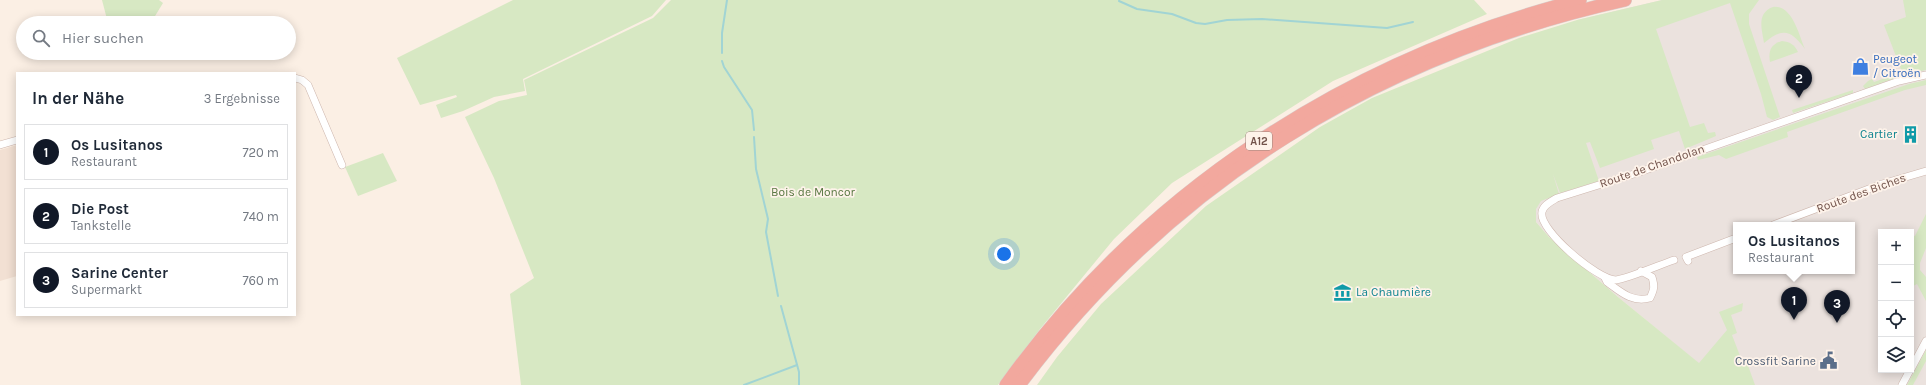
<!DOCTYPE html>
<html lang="de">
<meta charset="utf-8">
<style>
body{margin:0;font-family:Karla,sans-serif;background:#f6f6f7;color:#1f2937}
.controls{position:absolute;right:12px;bottom:12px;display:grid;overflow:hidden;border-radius:0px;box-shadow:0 2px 10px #0003}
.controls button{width:36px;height:36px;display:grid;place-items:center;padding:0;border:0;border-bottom:1px solid #e0e1e3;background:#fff;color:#1f2937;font:20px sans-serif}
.you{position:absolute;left:1004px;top:254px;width:14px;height:14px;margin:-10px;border:3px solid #fff;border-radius:50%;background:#1a73e8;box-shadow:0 0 0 6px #1a73e833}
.badge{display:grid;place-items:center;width:26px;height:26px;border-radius:50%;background:#111827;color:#fff;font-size:13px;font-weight:700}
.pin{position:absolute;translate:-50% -33px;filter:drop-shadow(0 1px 2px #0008)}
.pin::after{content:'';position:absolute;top:21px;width:14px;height:12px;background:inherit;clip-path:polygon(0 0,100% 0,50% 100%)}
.popup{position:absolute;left:1733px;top:222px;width:122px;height:52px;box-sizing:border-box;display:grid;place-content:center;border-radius:0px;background:#fff;filter:drop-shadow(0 1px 3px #0005);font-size:13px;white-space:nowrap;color:#747a83}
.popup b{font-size:15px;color:#1f2937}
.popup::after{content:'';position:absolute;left:50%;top:100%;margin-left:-8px;border:8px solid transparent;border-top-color:#fff}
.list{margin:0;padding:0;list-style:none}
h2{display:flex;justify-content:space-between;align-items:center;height:52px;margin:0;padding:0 16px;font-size:17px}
h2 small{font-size:13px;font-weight:400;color:#747a83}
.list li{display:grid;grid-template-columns:26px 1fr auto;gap:12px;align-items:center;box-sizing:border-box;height:56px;margin:0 8px 8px;padding:0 8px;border:1px solid #e0e1e3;border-radius:0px}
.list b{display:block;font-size:15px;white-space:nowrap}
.list p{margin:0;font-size:13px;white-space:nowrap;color:#747a83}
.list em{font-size:13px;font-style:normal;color:#747a83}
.icon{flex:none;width:22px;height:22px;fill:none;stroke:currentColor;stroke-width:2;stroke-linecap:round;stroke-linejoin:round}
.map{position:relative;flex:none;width:1926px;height:385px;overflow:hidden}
.search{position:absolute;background:#fff;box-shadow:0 2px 10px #0003;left:16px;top:16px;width:280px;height:44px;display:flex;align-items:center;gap:10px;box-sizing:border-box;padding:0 14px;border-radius:22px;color:#747a83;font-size:15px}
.panel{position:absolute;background:#fff;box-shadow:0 2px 10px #0003;left:16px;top:72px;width:280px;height:244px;border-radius:0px}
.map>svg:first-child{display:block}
.residential{fill:#f2e0d3}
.industrial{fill:#ebe2de;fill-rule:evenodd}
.green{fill:#d7e8c3}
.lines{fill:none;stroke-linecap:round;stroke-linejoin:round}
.stream{stroke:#a1d4d4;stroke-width:2}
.street-casing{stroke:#ceb7ae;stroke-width:8}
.highway-casing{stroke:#d8cfcd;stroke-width:14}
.street{stroke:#fff;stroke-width:7}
.highway{stroke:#f2a89e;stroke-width:13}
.labels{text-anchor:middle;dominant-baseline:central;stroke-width:3.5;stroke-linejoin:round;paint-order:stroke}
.shield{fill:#fef3ea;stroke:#9c837b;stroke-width:1}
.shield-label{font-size:11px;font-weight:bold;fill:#72534b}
.shop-label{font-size:12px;fill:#366cbe;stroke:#fef3ea;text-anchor:start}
.culture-label{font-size:12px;fill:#0d838f;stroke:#fef3ea;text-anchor:end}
.street-label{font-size:12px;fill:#72534b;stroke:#fef3ea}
.park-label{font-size:12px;fill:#5a7843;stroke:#fef3ea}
.service-label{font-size:12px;fill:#4e5e75;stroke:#fef3ea;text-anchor:end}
</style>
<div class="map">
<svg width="1926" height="385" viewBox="0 0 1926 385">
<rect width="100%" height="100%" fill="#fbefe4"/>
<polygon class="residential" points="17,145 17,276 0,281 0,150"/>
<path class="industrial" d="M1662,0H1926V385H1725L1618,297L1549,237L1536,222V208L1577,20ZM1736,225H1852V271H1736ZM1881,232H1911V370H1881Z"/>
<g class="green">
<polygon points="102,0 159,0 163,3 152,21 108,23"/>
<polygon points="513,0 666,0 652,16 523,79 525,91 494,97 463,111 441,118 436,105 457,97 456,95 420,105 397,58"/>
<polygon points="671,0 1474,0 1487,14 1333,81 1172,183 1114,239 1040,329 998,385 521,385 510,294 534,278 494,178 465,117 499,101 527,95 524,80 653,18"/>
<polygon points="1662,0 1759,0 1749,14 1749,24 1780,117 1773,120 1767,117 1761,94 1730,3 1656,29 1690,127 1704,123 1708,133 1715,132 1716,136 1685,149 1679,131 1651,140 1654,149 1600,168 1590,142 1586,143 1599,181 1560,193 1553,174 1559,194 1541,201 1536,209 1536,222 1549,237 1618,297 1699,363 1727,330 1719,312 1743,303 1742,311 1731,315 1737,333 1732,335 1742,361 1746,360 1755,385 1037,385 1057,357 1101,304 1206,206 1320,127 1372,98 1519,38 1577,20"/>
<polygon points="1903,0 1926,0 1926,70 1904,75 1865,89 1863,86 1868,81 1872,79 1874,82 1902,72 1884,25 1906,17"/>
<path d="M1773,7C1792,4 1799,35 1805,49C1791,30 1783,27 1764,43C1762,30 1756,13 1773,7Z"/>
<path d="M1782,41C1790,42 1794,44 1798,52L1770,62C1768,51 1771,44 1782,41Z"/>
<polygon points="1926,80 1926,85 1905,90 1787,132 1788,137 1726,159 1719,155 1698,160 1697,157 1909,84"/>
<polygon points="1853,90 1853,93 1793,113 1792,110"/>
<polygon points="383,153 397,181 358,196 345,167"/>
<polygon points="1926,214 1926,248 1920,263 1920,270 1926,277 1926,301 1917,284 1911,287 1911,235 1915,236"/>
<polygon points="1926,350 1926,361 1913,385 1907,385"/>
</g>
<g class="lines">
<g class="stream">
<polyline points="1119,1 1137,9 1172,14 1196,23 1205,24 1227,20 1262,19 1387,28 1413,22"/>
<polyline points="722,53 722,33 727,0"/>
<polyline points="722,61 724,67 752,110 754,130"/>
<polyline points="754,137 756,169 768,219 766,232 778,296"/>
<polyline points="781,306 799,372 799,385"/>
<polyline points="744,385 797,365"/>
</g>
<defs>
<g id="street">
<polyline points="295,78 302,80 308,85 342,165"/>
<polyline points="0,145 17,140"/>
<polyline points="1773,225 1882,184 1926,171"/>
<path d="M1674,260C1662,264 1627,279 1616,280C1598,280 1538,230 1542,212C1543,205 1552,201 1557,198L1637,173L1899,81L1926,75"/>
<polyline points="1688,261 1686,257 1736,238"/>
<path d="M1605,278L1607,282C1621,292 1632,303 1650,298C1654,290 1655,286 1652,277L1641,271"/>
<polyline points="1911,369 1926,341"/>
<polyline points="1902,385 1910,370"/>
</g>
<g id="highway">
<path d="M1006,385C1146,190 1349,59 1580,0"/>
<path d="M1019,385C1171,181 1378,55 1625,0"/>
</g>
</defs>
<use href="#street" class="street-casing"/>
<use href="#highway" class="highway-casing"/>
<use href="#street" class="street"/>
<use href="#highway" class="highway"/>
</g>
<defs>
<symbol id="shop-bare" viewBox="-9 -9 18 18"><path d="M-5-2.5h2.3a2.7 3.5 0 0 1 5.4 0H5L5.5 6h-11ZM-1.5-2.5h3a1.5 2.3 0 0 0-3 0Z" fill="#3f7fe0" stroke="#fef3ea" stroke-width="2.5" paint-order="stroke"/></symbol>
<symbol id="building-bare" viewBox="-9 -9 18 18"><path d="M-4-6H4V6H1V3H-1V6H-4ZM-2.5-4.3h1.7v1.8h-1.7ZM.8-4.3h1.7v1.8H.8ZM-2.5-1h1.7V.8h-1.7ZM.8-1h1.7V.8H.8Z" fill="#0f9aa8" stroke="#fef3ea" stroke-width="2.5" paint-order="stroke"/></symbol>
<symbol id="museum-bare" viewBox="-9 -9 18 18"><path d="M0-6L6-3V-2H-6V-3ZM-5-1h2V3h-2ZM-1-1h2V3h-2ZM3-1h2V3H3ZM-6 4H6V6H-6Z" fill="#0f9aa8" stroke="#fef3ea" stroke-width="2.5" paint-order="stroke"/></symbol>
<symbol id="civic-bare" viewBox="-9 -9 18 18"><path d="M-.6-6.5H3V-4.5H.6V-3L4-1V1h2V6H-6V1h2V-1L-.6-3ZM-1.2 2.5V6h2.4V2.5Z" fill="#5c6f8a" stroke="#fef3ea" stroke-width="2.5" paint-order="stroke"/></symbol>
</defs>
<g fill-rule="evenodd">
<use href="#shop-bare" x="1848" y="54" width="25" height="25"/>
<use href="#building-bare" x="1898" y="122" width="25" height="25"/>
<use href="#museum-bare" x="1330" y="280" width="25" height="25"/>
<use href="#civic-bare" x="1816" y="348" width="25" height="25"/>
</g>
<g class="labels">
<rect class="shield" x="1246" y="132" width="26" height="18" rx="3"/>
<g class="shield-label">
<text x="1259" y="141">A12</text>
</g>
<g class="shop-label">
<text x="1873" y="59">Peugeot<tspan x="1873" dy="14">/ Citroën</tspan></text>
</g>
<g class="culture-label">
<text x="1897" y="134">Cartier</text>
<text x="1356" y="292" text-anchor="start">La Chaumière</text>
</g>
<g class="street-label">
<text transform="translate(1652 166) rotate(-19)">Route de Chandolan</text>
<text transform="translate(1861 193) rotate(-20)">Route des Biches</text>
</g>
<g class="park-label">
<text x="813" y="192">Bois de Moncor</text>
</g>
<g class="service-label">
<text x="1816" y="361">Crossfit Sarine</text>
</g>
</g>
</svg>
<div class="controls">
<button>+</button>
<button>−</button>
<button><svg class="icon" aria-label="locate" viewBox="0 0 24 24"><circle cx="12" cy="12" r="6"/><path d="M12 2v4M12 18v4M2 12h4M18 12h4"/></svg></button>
<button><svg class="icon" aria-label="layers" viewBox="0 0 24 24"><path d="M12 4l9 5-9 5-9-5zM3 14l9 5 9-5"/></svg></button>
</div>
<div class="you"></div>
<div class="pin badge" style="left:1794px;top:320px">1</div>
<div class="popup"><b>Os Lusitanos</b>Restaurant</div>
<div class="pin badge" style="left:1799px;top:98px">2</div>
<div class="pin badge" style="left:1837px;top:323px">3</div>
<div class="search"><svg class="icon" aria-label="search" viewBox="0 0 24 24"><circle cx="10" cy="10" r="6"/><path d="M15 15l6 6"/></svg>Hier suchen</div>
<section class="panel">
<h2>In der Nähe<small>3 Ergebnisse</small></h2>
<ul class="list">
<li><span class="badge">1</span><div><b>Os Lusitanos</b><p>Restaurant</p></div><em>720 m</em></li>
<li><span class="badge">2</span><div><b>Die Post</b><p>Tankstelle</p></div><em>740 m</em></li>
<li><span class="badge">3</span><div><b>Sarine Center</b><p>Supermarkt</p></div><em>760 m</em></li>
</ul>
</section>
</div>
